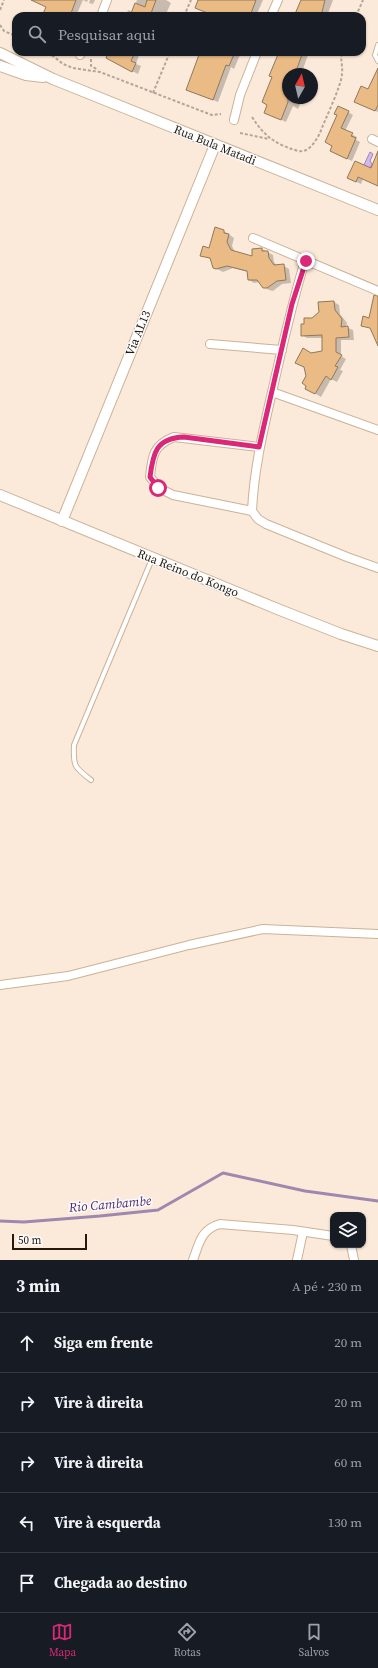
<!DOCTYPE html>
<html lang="pt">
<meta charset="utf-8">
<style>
body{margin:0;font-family:"Source Serif 4",serif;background:#242831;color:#f1f3f6}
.controls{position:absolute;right:12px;bottom:12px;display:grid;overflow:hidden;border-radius:8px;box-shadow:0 1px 3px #0004}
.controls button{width:36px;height:36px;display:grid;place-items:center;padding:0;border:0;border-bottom:1px solid #363941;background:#171b24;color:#f1f3f6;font:20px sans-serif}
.compass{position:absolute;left:282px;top:68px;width:36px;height:36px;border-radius:50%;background:#171b24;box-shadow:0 1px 3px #0004;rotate:8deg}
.scale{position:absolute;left:12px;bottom:10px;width:75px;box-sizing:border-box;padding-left:4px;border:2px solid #23190f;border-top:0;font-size:11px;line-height:14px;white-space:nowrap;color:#23190f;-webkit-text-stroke:3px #fbfbfb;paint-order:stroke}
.stop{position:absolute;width:12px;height:12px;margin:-9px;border:3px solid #db2777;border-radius:50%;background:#fff}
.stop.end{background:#db2777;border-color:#fff;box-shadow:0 1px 4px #0008}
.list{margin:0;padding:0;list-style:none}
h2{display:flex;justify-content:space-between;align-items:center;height:52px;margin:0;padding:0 16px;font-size:17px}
h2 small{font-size:13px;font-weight:400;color:#9ea1a6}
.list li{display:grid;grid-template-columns:26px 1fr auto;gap:12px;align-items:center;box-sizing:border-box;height:60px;padding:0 16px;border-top:1px solid #363941}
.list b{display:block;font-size:15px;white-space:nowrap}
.list em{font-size:13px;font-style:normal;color:#9ea1a6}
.icon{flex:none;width:22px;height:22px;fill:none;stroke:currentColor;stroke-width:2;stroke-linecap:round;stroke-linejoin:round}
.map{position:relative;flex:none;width:378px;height:1260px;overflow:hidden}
.search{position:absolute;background:#171b24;box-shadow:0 1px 3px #0004;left:12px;right:12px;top:12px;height:44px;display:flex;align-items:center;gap:10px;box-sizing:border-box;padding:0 14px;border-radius:12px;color:#9ea1a6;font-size:15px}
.sheet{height:352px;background:#171b24}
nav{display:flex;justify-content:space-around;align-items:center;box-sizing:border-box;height:56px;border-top:1px solid #363941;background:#171b24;font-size:11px;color:#9ea1a6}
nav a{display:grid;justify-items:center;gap:2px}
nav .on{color:#db2777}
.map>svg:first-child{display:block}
.water{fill:#d2b7f4;stroke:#9e88af}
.shadow{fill:#0003}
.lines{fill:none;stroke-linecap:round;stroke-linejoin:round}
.stream{stroke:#9e88af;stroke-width:3}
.building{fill:#ebbb85;stroke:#90785d}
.service-casing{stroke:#ccb296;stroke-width:6}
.minor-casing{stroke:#ccb296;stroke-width:10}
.tertiary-casing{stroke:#ccb296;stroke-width:12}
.path{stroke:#b4a597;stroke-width:2;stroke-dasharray:3 2;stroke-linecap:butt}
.service{stroke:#fff;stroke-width:4}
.minor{stroke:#fff;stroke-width:8}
.tertiary{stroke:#fff;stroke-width:10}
.route{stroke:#db2777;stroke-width:5}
.labels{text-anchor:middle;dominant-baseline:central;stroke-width:3;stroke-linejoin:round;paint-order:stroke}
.street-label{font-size:12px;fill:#23190f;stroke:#fbfbfb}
.water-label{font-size:13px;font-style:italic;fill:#4d296f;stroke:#fbfbfb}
</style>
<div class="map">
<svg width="378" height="1260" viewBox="0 0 378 1260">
<rect width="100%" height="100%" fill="#fbead9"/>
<polygon class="water" points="370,152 373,154 370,161 372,164 369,170 363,167"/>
<g class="shadow">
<polygon points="33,0 88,0 87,2 83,0 76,16 43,16 47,7"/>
<polygon points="90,0 95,0 93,4 89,3"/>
<polygon points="137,0 166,0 171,3 165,16 126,16 128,10 133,12"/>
<polygon points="200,0 263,0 256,16 215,16"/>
<polygon points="302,0 333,0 327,16 296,16"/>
<polygon points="109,52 140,52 136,64 141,66 138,74 112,61"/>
<polygon points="188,52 236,52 240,55 234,69 231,67 218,102 193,92 200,57"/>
<polygon points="285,52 309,52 302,72 303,74 288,74 288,98 299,98 302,100 298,109 293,106 286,122 271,115"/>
<polygon points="378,84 378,112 360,104 369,91"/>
<polygon points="348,112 353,115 345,131 357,137 356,140 360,142 352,161 336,154 339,115"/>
<polygon points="378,158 378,186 363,179 361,184 348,178 371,169"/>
<polygon points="215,228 224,231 234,238 232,246 235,252 253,257 262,249 273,255 274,262 277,266 284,266 289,269 291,283 282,284 273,291 269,290 264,287 260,282 254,283 249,280 248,272 233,268 223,272 213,267 211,259 201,255 210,249"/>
<polygon points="334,302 339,305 340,314 347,323 346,327 353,330 354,340 341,340 341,356 346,359 340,370 343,371 337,382 331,379 321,397 306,388 307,376 311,354 323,352 323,338 307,338 302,335 305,325"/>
</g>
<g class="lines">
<polyline class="stream" points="0,1221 24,1222 100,1216 158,1210 223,1173 305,1191 378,1201"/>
</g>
<g class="building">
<polygon points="31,0 76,0 70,16 42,16 46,7"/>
<polygon points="147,0 156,0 150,16 130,16 135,3 145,7"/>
<polygon points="198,0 256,0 250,16 215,16 195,8"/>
<polygon points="301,0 325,0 321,16 299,16 295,14"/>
<polygon points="108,52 135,52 131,61 136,63 132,72 106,58"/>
<polygon points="200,52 235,52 229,66 226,65 213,100 186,90"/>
<polygon points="279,52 303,52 295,74 288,74 288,102 281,120 264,113 267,105 262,102 272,77 269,76"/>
<polygon points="378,68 378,105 375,111 354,102 361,86 368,89"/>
<polygon points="338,106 349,111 341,128 353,133 351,136 356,138 347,159 330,151 332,146 325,142 337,115 334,114"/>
<polygon points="378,151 378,186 358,177 356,182 347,178 355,161 371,168"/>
<polygon points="215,227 224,230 224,233 229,234 227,242 231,250 252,256 252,249 262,248 262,251 268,251 269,258 274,265 284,264 286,280 277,281 267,288 263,288 257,280 248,280 247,271 227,266 216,269 213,268 210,258 200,256 203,246 209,248"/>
<polygon points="374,295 378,296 378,346 370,328 361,326 363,316 369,318"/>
<polygon points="334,301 335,310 342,319 341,327 348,326 349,337 336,338 336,352 342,355 335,366 338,367 331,380 326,376 315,394 305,389 306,386 302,383 306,376 304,367 295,363 303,348 311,353 322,351 322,335 301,336 301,324 304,324 304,318 312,318 319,312 318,302"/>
</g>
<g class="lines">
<defs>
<g id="service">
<polyline points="378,45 375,55 378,61"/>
<path d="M91,780C74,767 73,766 74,745L152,559"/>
</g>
<g id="minor">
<polyline points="101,16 107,0"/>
<polyline points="271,16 278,0"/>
<polyline points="80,55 82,52"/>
<polyline points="234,120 240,95 257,52"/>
<polyline points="372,139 378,142"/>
<polyline points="253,238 378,291"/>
<path d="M305,261C293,299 284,339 275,379C265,423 254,466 252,511L258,519L266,524L347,557L378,568"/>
<polyline points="210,344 282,350"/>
<polyline points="272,392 378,430"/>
<path d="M252,511L173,495L159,488L150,477C152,457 153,445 174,437L259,447"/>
<polyline points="0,985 68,976 189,945 263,929 378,934"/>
<polyline points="351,1245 354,1260"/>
<path d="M193,1260C199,1244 201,1229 220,1224L293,1230L333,1236"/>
<polyline points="297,1260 303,1232"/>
</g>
<g id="tertiary">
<polyline points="0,53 53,79 378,210"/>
<polyline points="0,66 26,75 43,77"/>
<polyline points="0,495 280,610 341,634 378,646"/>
<polyline points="62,521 215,145"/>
</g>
</defs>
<use href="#service" class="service-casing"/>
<use href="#minor" class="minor-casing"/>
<use href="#tertiary" class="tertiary-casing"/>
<g class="path">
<polyline points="0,10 4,0"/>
<polyline points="184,16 191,0"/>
<polyline points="356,16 363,0"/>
<polyline points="0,25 4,31 16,36"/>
<polyline points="48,52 63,64 73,68 100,72 204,112 212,115 221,114"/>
<polyline points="91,59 91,66 98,70"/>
<polyline points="153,93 170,52"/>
<path d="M252,117C265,137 275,144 298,151C309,153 315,142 320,133C325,119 341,87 342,74C343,66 340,60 342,52"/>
<polyline points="240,133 269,139"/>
</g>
<use href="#service" class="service"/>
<use href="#minor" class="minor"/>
<use href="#tertiary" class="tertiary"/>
</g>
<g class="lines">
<path class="route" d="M158,488L150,477C153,453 156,438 184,437L259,447L292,304L306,261"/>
</g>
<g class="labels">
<g class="street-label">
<text transform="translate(215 145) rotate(22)">Rua Bula Matadi</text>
<text transform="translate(138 333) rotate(-68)">Via AL13</text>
<text transform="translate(188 573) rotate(22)">Rua Reino do Kongo</text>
</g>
<g class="water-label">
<text transform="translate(110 1204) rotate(-5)">Rio Cambambe</text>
</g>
</g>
</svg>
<div class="controls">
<button><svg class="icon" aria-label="layers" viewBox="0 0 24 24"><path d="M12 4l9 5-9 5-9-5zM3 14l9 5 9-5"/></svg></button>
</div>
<svg class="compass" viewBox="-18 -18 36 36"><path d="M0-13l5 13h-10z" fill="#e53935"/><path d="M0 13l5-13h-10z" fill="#9ea1a6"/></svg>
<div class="scale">50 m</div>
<div class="stop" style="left:158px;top:488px"></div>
<div class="stop end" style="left:306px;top:261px"></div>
<div class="search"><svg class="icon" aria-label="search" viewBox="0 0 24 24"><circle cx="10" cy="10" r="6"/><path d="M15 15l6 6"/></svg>Pesquisar aqui</div>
</div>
<section class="sheet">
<h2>3 min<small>A pé · 230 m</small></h2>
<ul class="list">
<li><svg class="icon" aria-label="ahead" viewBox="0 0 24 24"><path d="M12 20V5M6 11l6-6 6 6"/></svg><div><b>Siga em frente</b></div><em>20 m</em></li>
<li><svg class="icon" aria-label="right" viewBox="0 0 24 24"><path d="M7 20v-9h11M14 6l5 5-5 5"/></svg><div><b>Vire à direita</b></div><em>20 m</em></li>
<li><svg class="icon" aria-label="right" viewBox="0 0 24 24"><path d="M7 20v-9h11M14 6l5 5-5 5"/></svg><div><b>Vire à direita</b></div><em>60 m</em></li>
<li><svg class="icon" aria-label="left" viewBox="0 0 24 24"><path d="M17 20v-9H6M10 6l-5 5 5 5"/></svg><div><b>Vire à esquerda</b></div><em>130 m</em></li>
<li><svg class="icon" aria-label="arrive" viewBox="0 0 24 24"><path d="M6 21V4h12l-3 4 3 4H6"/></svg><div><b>Chegada ao destino</b></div></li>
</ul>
</section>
<nav>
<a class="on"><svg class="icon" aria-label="map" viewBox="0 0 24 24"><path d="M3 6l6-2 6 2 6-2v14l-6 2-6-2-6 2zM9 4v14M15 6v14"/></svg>Mapa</a>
<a><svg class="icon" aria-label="directions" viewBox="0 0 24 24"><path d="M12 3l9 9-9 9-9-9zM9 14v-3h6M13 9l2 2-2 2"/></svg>Rotas</a>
<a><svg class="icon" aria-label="saved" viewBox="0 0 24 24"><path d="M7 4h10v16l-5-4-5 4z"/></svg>Salvos</a>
</nav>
